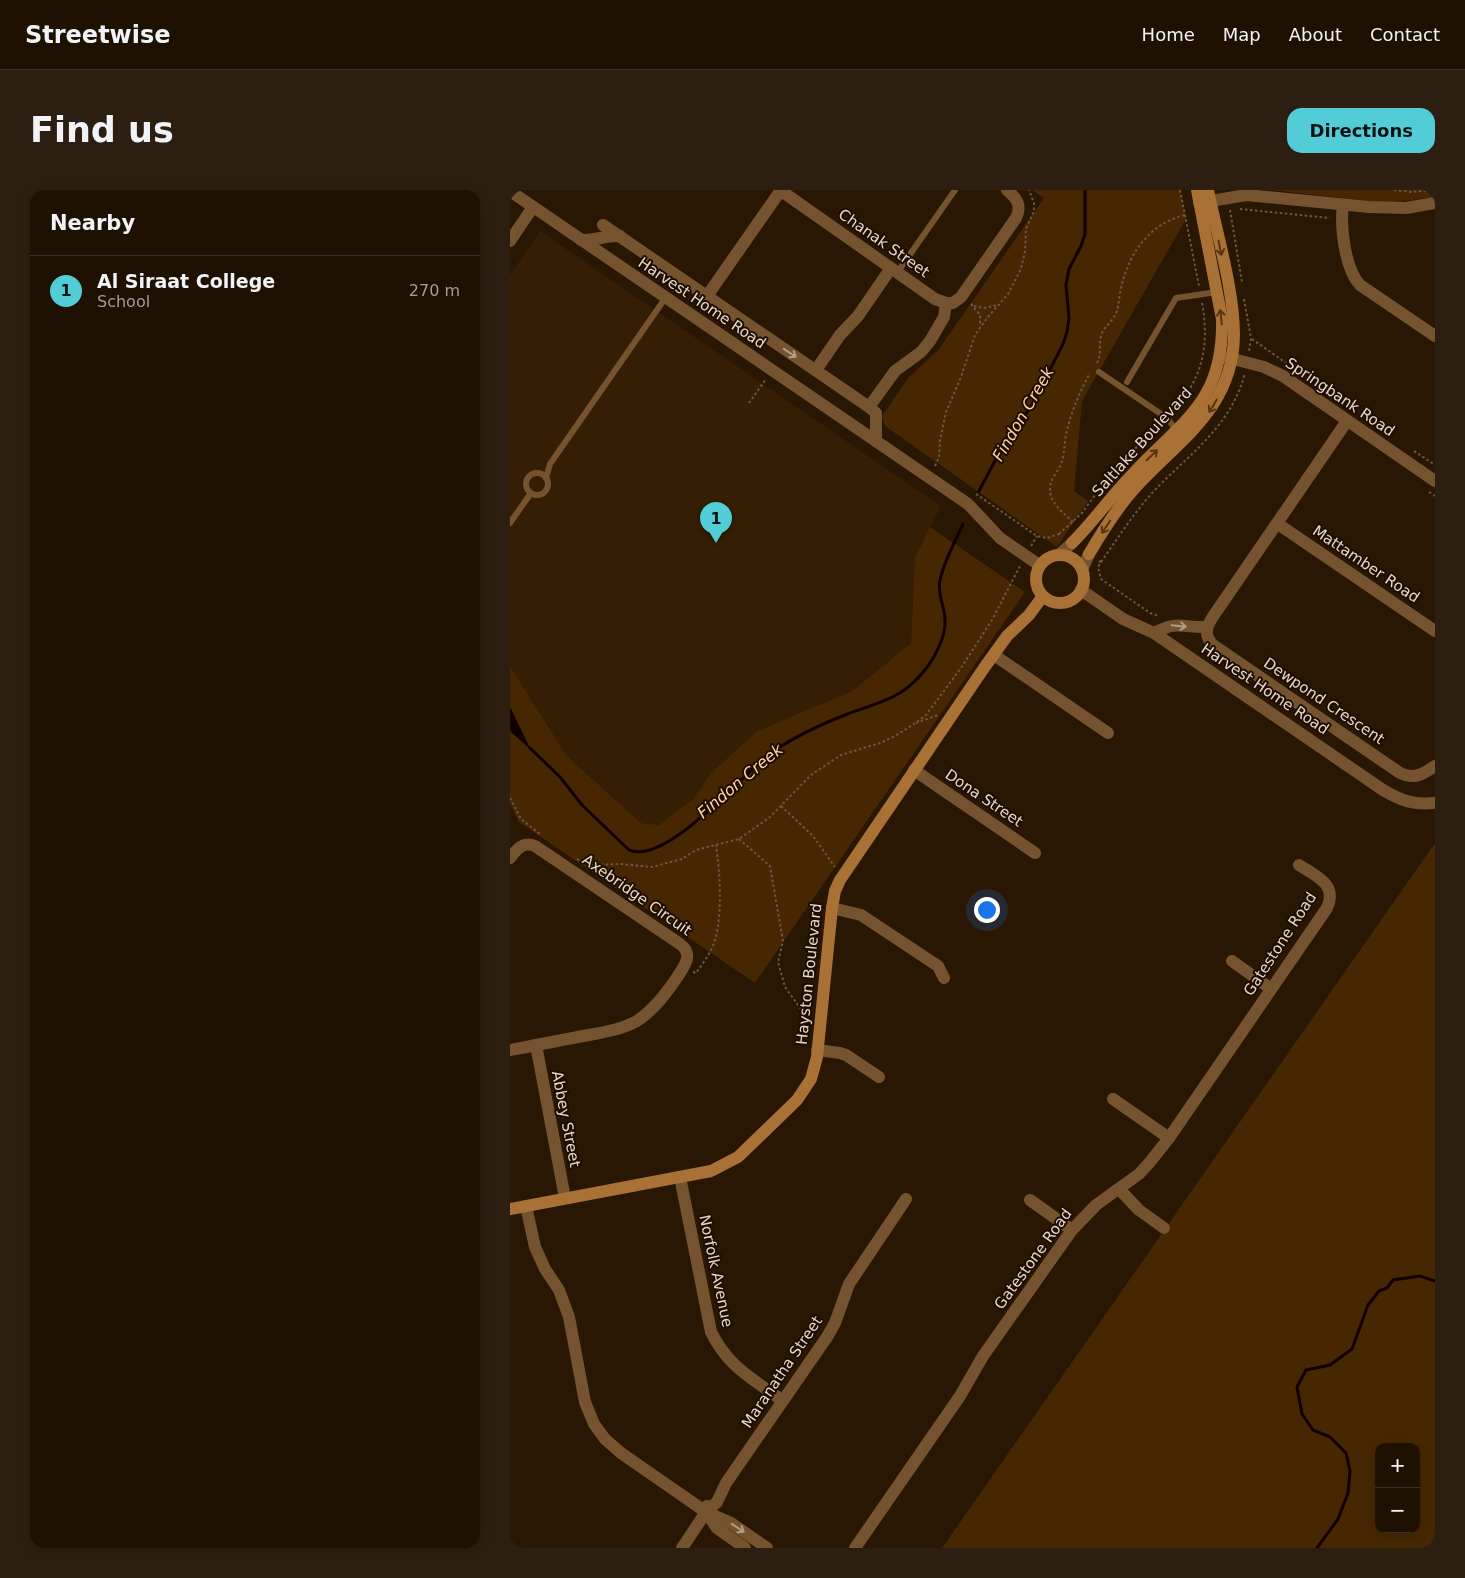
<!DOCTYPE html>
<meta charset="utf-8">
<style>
body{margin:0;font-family:"DejaVu Sans",sans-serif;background:#2c1f11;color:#f1f3f6}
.controls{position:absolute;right:15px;bottom:15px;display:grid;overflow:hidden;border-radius:10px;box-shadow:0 2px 12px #0003}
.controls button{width:45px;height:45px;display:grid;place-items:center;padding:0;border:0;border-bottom:1px solid #3c3124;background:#1f1102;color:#f1f3f6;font:25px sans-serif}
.you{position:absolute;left:476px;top:719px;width:18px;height:18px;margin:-12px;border:4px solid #fff;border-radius:50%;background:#1a73e8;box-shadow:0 0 0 8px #1a73e833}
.badge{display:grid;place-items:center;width:32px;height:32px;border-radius:50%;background:#52ccd6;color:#111;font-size:16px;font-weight:700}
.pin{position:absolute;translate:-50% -41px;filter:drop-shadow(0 1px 2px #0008)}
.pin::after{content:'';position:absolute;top:26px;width:18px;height:15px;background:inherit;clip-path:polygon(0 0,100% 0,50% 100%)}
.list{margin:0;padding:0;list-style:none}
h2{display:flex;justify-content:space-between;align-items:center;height:65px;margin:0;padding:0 20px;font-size:21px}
h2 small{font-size:16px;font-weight:400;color:#a19d99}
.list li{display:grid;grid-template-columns:32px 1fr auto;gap:15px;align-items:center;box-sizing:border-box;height:70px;padding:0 20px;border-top:1px solid #3c3124}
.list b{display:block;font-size:19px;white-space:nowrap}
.list p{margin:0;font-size:16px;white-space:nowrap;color:#a19d99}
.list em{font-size:16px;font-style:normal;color:#a19d99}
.map{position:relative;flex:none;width:925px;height:1358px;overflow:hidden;border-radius:15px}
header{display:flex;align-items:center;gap:30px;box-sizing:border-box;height:70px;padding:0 25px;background:#1f1102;border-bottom:1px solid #3c3124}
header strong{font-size:24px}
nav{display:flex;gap:28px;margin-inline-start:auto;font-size:18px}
.intro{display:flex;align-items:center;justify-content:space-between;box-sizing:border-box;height:120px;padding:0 30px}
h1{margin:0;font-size:35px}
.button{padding:12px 22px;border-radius:15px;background:#52ccd6;color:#111;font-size:18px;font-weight:700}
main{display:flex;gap:30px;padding:0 30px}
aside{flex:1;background:#1f1102;border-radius:15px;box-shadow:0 2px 12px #0003}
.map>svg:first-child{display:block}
.built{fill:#351e03}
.green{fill:#462702;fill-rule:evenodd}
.water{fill:#120000}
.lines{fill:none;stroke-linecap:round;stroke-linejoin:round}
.stream{stroke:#120000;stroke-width:3}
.path{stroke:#695847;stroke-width:2;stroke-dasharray:2.5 2.5;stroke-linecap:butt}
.lane{stroke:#75532f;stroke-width:6}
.street{stroke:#75532f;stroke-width:12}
.secondary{stroke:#a97135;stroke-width:12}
.oneway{stroke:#563515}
.oneway2{stroke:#b39c85}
.labels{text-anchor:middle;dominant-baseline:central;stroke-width:4;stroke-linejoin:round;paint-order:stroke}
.street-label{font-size:15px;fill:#e5d8cc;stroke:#1f0d00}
.water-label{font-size:16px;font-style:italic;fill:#ffd4aa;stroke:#1f0d00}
</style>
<header>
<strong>Streetwise</strong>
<nav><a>Home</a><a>Map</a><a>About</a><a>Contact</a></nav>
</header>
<div class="intro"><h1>Find us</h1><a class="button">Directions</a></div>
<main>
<aside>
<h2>Nearby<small></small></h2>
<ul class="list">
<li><span class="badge">1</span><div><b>Al Siraat College</b><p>School</p></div><em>270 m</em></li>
</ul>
</aside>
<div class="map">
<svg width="925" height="1358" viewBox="0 0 925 1358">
<rect width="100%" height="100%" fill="#291703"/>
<polygon class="built" points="30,41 431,316 405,368 401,453 342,501 247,541 201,583 183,609 149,635 131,633 57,566 0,476 0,85"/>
<g class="green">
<polygon points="522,0 670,0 676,29 572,211 564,301 578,311 547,357 375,236 372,226 398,188 429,159 534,8"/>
<polygon points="762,0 925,0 925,7 877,13"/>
<polygon points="420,337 515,402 245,793 9,632 0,614 0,476 57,566 131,633 149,635 183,609 201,583 247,541 342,501 401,453 405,368"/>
<path d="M925,653V1358H432ZM869,1257H906V1339H869Z"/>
</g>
<polygon class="water" points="0,517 21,560 1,542 0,539"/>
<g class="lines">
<g class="stream">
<polyline points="469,301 495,252 522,215 553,154 557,142 559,128 556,95 559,79 571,56 575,44 575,0"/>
<path d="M20,558L50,587L72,615L119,660C156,675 227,590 255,568C278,549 307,536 335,525C371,511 393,510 418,476C426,465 436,445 435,431C435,416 427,406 430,390C434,371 445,352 453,334"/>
<polyline points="807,1358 828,1329 838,1303 840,1281 836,1263 820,1247 803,1240 792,1224 787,1197 796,1180 820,1175 842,1159 858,1115 869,1101 877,1098 883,1090 910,1086 925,1091"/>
</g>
<g class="path">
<polyline points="670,0 689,96"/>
<polyline points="884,0 902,2 921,0"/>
<polyline points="730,19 820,28"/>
<polyline points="720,20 732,92"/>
<polyline points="734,109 741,148 739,161"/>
<polyline points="461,114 470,125 470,135"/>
<polyline points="464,116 474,118 489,115"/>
<polyline points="742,149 779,175"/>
<path d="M587,173C592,163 588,153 592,143C596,135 604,130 607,121C609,114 609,106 611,98C619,63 639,34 675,25"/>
<polyline points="239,213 256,189"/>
<path d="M663,222C692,189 700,156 692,113"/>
<polyline points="904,261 925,275"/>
<polyline points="425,276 429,267 430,250 436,222 451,187 465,145 478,127 498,104 511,79 515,62 516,39 524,21 524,13 519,0"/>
<polyline points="919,302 925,306"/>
<polyline points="466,304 527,346 537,348 549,344 552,345"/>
<path d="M563,332C553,323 539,312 540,298C540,289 548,282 551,274C555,263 554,251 557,240C562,220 570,201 580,183"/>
<polyline points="549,344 572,323 598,287 614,269 651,234"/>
<polyline points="521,356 527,346"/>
<polyline points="589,371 591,372 588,377 591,389 640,423 649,426"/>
<path d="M591,372C608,348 623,324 643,302C679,264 721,237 735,183"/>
<polyline points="406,533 428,525"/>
<polyline points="0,608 11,629 30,644"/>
<polyline points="271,616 303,646 325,677"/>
<polyline points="229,649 260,676 273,751 268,772 275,797 299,830"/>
<polyline points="67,669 80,675 110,674 142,677 172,669 186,660 229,649 260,627 301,585 331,565 370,553 385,546 404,534 416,525 451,478 482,430 510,376"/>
<path d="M183,782L186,783C191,776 197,768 201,760C214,735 210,683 206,655"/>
</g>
<g class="lane">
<polyline points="387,83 445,0"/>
<polyline points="589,182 657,228 667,241"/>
<polyline points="617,192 666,108 707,102"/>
<circle cx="27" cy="294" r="11"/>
<polyline points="36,288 40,274 156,107"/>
<polyline points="0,333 21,303"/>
</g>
<g class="street">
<polyline points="270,0 425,109 436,113"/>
<polyline points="0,1 458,314 490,348 529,375"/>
<polyline points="689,13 736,5 859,17 896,18 925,13"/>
<path d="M833,15C830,37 835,79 850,95L925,146"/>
<polyline points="93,35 359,217 366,223 366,251"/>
<path d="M71,50C85,51 96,45 110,46"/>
<polyline points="0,51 23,17"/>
<polyline points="197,106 271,0"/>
<polyline points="712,166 754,177 773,186 925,291"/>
<polyline points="306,180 330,145 348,126 381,78"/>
<path d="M359,217L385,181L411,162L420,151L434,127L436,113H443L451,107L506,28C512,16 507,8 497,0"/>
<path d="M837,231L702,428C696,438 694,445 703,455L890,583C904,590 913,584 925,576"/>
<polyline points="768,334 925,441"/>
<polyline points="550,364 562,353"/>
<polyline points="572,380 579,364"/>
<path d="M571,400L613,429L644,443L873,600C892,611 903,615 925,613"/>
<path d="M644,443C668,430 672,438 697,437"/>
<polyline points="484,465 598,543"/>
<polyline points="404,580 525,663"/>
<path d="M0,668C7,659 13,651 25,656L170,754C182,763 177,772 170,783C158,801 145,819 127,831C109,841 88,843 68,847C45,851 23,856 0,860"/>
<polyline points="322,718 351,725 428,776 434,788"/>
<polyline points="722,771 761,799"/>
<polyline points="26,855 55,1008"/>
<polyline points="307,860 330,863 336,865 369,887"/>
<polyline points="603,909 659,948"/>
<path d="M170,987L201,1142C219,1178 242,1188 273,1211"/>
<polyline points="609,999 629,1020 654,1038"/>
<polyline points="520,1010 562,1040"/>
<polyline points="16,1016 25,1057 35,1079 49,1100 59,1127 75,1212 84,1234 95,1249 111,1263 196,1322 221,1333 257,1358"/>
<polyline points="196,1322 207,1312 216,1293 317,1147 325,1133 339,1094 396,1009"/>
<polyline points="196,1322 207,1338 235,1358"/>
<polyline points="172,1358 196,1322 197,1316"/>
<path d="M345,1358L450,1206L473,1166L562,1040L586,1015L629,984L640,972L659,948L817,718C828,694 806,686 789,675"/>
</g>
<g class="secondary">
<path d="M562,353C583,332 600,308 620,287C671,231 714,214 712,129L687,0"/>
<path d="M579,364C592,342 606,319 624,299C668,250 723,220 724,145C724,100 707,45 698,0"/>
<circle cx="550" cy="389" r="24"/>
<polyline points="0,1019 201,981 228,967 287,910 301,889 307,867 322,718 325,701 330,690 474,478 497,446 519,425 533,406"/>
</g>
</g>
<defs><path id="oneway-shaft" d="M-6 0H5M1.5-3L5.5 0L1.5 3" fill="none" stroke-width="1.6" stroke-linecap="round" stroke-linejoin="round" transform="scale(1.25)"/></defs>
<g class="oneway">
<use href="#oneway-shaft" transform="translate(710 58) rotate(79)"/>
<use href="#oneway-shaft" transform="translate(711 127) rotate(-96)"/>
<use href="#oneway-shaft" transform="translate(703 216) rotate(121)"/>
<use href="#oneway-shaft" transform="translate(642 265) rotate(-44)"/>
<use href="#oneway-shaft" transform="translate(596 337) rotate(124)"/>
</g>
<g class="oneway2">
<use href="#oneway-shaft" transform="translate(280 163) rotate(34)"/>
<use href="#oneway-shaft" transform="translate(669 436) rotate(6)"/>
<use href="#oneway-shaft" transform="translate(228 1338) rotate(34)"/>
</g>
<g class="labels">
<g class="street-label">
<text transform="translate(374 53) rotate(35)">Chanak Street</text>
<text transform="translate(192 113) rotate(34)">Harvest Home Road</text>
<text transform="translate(830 207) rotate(34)">Springbank Road</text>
<text transform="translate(632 252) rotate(-48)">Saltlake Boulevard</text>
<text transform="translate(856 374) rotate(34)">Mattamber Road</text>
<text transform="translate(755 499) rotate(34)">Harvest Home Road</text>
<text transform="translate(814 511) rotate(34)">Dewpond Crescent</text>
<text transform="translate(474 608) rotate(34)">Dona Street</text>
<text transform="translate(127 705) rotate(35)">Axebridge Circuit</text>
<text transform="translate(770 754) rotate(-57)">Gatestone Road</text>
<text transform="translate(299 784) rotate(-84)">Hayston Boulevard</text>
<text transform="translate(56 929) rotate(79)">Abbey Street</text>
<text transform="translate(523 1069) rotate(-54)">Gatestone Road</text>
<text transform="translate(206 1081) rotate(78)">Norfolk Avenue</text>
<text transform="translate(272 1182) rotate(-56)">Maranatha Street</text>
</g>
<g class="water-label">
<text transform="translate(513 224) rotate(-60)">Findon Creek</text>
<text transform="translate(230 591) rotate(-40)">Findon Creek</text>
</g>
</g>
</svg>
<div class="controls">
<button>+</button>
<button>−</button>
</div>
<div class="you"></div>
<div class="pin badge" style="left:206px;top:353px">1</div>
</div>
</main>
